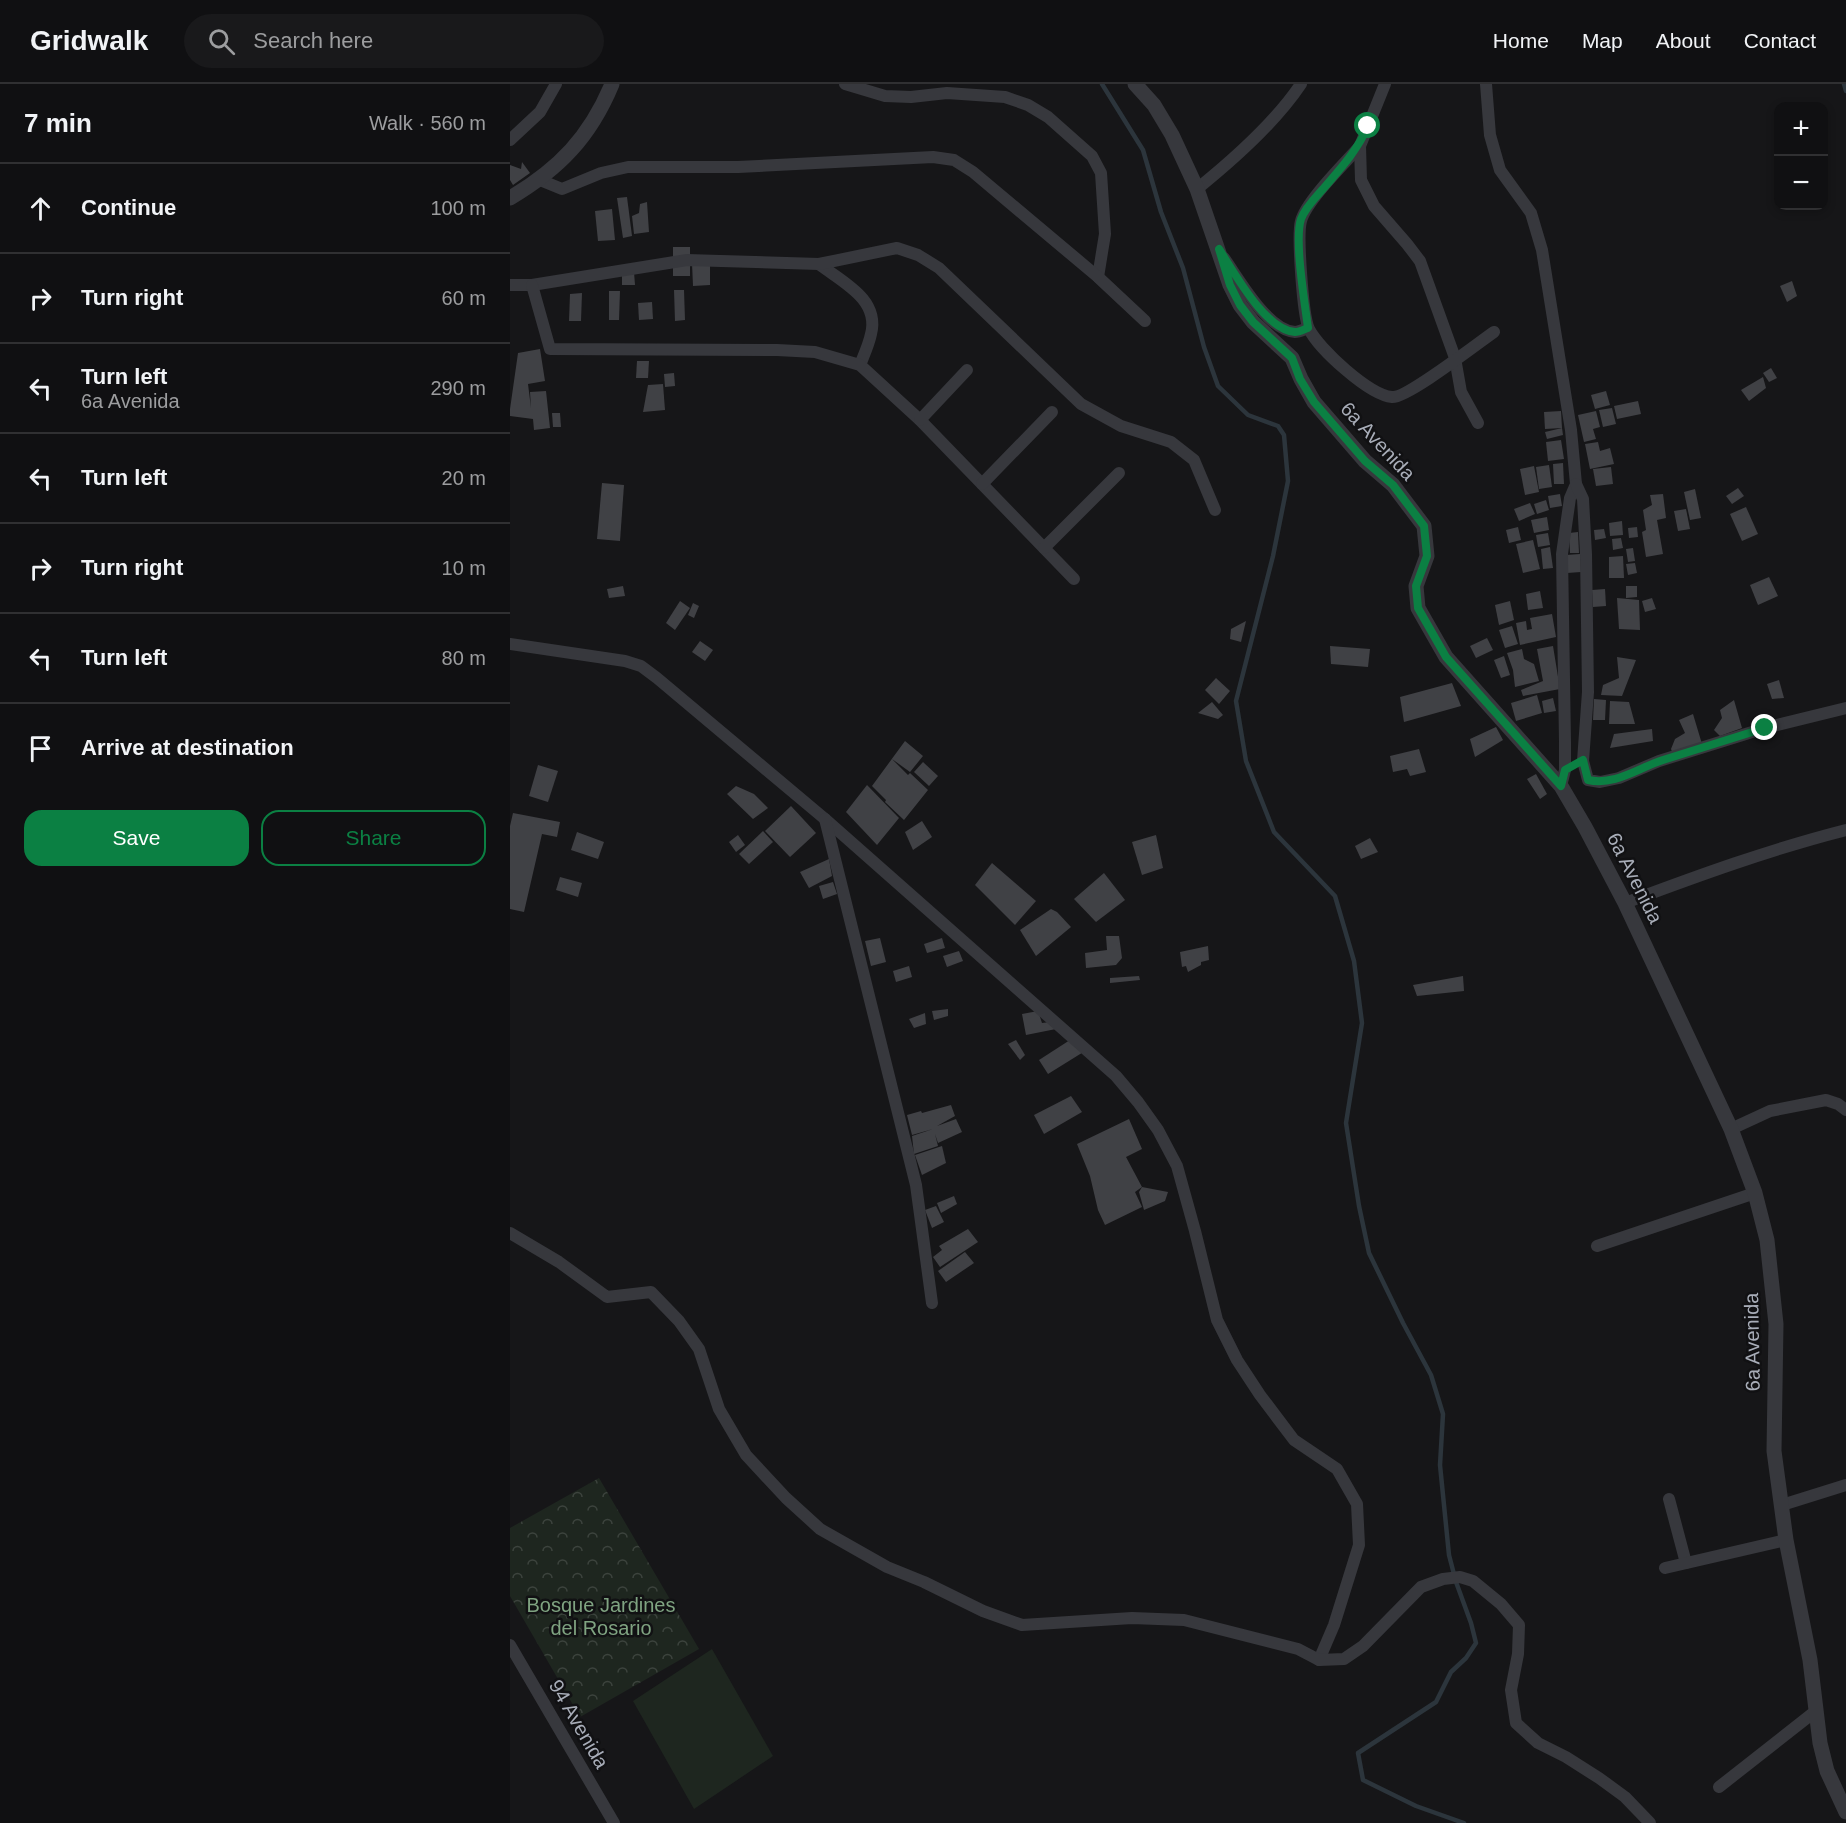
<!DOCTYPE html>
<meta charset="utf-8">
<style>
body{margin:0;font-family:Helvetica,sans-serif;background:#19191b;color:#f1f3f6}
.controls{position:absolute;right:18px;top:18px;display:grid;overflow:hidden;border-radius:12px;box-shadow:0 3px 9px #0003}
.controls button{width:54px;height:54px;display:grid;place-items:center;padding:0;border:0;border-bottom:2px solid #303032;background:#101012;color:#f1f3f6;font:30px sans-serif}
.stop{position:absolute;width:18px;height:18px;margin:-14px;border:4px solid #0b8043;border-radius:50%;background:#fff}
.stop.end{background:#0b8043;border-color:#fff;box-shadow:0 2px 6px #0008}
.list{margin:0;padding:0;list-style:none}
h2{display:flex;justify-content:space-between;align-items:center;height:78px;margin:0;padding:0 24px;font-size:26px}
h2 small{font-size:20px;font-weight:400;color:#9c9d9f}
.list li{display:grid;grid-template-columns:39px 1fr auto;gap:18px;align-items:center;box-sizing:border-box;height:90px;padding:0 24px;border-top:2px solid #303032}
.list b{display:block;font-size:22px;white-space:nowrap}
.list p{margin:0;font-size:20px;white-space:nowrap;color:#9c9d9f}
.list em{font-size:20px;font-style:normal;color:#9c9d9f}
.actions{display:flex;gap:12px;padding:18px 24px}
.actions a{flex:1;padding:14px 0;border:2px solid #0b8043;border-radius:18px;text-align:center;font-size:21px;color:#0b8043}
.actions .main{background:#0b8043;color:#fff}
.icon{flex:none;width:33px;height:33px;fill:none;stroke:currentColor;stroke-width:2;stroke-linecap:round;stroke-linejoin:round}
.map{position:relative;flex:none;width:1336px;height:1739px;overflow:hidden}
header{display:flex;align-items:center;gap:36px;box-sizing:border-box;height:84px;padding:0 30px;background:#101012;border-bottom:2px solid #303032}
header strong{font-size:28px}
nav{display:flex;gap:33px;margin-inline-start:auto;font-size:21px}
.search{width:420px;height:54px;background:#19191b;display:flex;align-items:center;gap:15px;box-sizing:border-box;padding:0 21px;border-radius:33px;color:#9c9d9f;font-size:22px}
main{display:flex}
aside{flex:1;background:#101012}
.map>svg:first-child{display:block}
.forest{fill:url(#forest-crowns)}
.pitch{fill:#1e261f}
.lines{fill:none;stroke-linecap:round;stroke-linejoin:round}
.stream{stroke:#2c353c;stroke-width:4.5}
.building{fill:#404145}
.minor{stroke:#37383d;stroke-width:12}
.tertiary{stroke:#37383d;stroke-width:15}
.route{stroke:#0b8043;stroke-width:8}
.labels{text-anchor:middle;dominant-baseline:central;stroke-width:5;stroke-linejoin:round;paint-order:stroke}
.street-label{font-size:20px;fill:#a8adb8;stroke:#111113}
.park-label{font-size:20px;fill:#7fa381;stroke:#111113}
</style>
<header>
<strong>Gridwalk</strong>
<div class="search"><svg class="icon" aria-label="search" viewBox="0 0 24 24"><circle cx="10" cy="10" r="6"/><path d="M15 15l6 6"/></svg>Search here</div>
<nav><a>Home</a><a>Map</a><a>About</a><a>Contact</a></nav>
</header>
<main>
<aside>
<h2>7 min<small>Walk · 560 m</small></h2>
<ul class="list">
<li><svg class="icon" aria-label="ahead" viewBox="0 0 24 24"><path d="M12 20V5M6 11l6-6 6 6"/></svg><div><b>Continue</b></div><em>100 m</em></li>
<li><svg class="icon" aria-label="right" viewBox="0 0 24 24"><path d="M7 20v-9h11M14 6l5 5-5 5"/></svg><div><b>Turn right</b></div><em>60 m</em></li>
<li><svg class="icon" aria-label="left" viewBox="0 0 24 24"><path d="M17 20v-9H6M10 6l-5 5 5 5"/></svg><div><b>Turn left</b><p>6a Avenida</p></div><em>290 m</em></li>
<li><svg class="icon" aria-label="left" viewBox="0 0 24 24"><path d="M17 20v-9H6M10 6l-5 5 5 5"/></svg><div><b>Turn left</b></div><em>20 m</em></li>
<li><svg class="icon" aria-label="right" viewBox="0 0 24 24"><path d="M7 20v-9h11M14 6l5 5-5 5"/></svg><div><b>Turn right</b></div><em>10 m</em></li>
<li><svg class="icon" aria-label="left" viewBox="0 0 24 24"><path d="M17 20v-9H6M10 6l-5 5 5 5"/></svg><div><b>Turn left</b></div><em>80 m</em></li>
<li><svg class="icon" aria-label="arrive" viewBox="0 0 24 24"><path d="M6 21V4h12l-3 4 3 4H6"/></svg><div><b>Arrive at destination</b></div></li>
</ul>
<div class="actions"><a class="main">Save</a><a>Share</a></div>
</aside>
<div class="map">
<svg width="1336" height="1739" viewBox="0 0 1336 1739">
<defs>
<pattern id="forest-crowns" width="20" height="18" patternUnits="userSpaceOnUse" patternTransform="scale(1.5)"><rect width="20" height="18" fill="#1e261f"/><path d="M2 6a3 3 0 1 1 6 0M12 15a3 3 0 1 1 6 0" fill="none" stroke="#3c433d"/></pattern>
</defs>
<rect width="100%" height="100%" fill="#161618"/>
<polygon class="forest" points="89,1394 189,1565 70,1633 0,1512 0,1444"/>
<polygon class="pitch" points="202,1565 263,1672 184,1725 123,1617"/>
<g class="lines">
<g class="stream">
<polyline points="592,0 633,66 651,128 673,184 694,263 708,302 738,331 768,342 774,351 778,397 763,472 726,617 736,677 764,748 825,812 844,877 852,939 836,1039 849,1122 859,1169 893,1239 921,1291 933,1330 930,1381 939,1471 946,1498 961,1539 966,1559 956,1574 941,1588 926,1618 848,1669 853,1696 906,1722 954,1739"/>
<polyline points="1334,0 1336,7"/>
</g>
</g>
<g class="building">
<polygon points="12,78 20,89 3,101 0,96 0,81 11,85"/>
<polygon points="117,113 122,152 113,154 107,114"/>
<polygon points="137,118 139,148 124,150 122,132 129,129 130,120"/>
<polygon points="102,125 105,156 88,157 85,127"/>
<rect x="163" y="163" width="17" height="29"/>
<polygon points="182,179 200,179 200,201 183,202"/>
<polygon points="112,188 124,188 125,201 112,201"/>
<polygon points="1282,197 1287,212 1277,218 1270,202"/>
<polygon points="164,206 174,206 175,236 165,237"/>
<polygon points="99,207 110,207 109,236 99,236"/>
<polygon points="72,209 71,237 59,237 60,210"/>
<polygon points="142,218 143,235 129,236 128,219"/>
<polygon points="30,265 35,297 18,300 21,324 20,308 36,307 40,344 24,346 23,335 0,332 0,325 8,269"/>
<polygon points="127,277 139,277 138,294 126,294"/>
<polygon points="1261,284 1267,294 1259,298 1253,289"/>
<polygon points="164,289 165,302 155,303 154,290"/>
<polygon points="1253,293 1256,304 1239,317 1231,306"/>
<polygon points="153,300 155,326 133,328 138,301"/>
<polygon points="1096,307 1100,321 1085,325 1081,311"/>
<polygon points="1128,317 1131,330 1107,335 1104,322"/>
<polygon points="1102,324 1106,340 1093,343 1089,326"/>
<polygon points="1051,327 1052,344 1035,345 1034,328"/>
<polygon points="1086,327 1090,343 1083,345 1086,355 1074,358 1068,331"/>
<polygon points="42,329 50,329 51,343 43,343"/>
<polygon points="1052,344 1053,351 1037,355 1035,348"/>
<polygon points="1051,356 1054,375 1038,377 1036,358"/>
<polygon points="1088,358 1090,367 1100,364 1104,380 1080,385 1075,360"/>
<polygon points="1053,379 1054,400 1044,400 1043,380"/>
<polygon points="1039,381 1042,403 1029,405 1026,383"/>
<polygon points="1024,382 1029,408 1015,411 1010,385"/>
<polygon points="1101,383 1103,400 1086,402 1083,385"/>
<polygon points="92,399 114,401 110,457 87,455"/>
<polygon points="1228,404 1234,412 1222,420 1216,412"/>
<polygon points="1185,405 1191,434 1180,436 1174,408"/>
<polygon points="1050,410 1052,422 1040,424 1038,412"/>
<polygon points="1153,410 1156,434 1147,436 1153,470 1136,473 1132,448 1136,446 1133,426 1142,421 1140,411"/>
<polygon points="1036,416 1039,426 1027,430 1024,420"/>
<polygon points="1020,419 1025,430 1009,437 1004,425"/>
<polygon points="1236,423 1248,450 1232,457 1220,430"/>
<polygon points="1176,425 1180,445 1168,447 1164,427"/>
<polygon points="1037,433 1039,446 1024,449 1021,436"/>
<polygon points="1112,437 1113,451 1100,452 1099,439"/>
<polygon points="1008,443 1011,456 999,459 996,446"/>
<polygon points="1127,443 1128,453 1119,454 1118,444"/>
<polygon points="1094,445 1096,454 1085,456 1084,446"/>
<polygon points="1068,448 1069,469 1060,469 1059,449"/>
<polygon points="1038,449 1040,461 1028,463 1026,451"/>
<polygon points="1111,454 1113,464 1103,466 1102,455"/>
<polygon points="1023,456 1030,485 1013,489 1006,460"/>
<polygon points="1040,463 1043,484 1033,485 1031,465"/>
<polygon points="1123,464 1125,477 1118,478 1116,465"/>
<polygon points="1070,470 1071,488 1057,489 1056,471"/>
<polygon points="1113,472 1114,494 1099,494 1099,473"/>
<polygon points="1125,479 1127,489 1118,491 1116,480"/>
<polygon points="1259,493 1268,512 1248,521 1240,501"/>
<polygon points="113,502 115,512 99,514 97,505"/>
<polygon points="1116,502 1127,502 1127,513 1116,514"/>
<polygon points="1095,505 1096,522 1083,523 1082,506"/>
<polygon points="1030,507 1033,524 1018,526 1016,510"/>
<polygon points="1107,514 1129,516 1130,546 1109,545"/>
<polygon points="1142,514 1146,525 1135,528 1132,517"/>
<polygon points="170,517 180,524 165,546 156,539"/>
<polygon points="1000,517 1004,536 989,541 985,521"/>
<polygon points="183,519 189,522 184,534 178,531"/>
<polygon points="1042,530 1046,553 1010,561 1006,539 1016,537 1017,546 1022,545 1020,534"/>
<polygon points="736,537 731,558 720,555 721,545"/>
<polygon points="1002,542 1008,560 995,564 989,546"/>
<polygon points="977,554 983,566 966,574 960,562"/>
<polygon points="190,557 203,566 195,577 182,568"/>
<polygon points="820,562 860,565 858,583 821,580"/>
<polygon points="1043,562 1050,605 1013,612 1011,606 1033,597 1027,565"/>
<polygon points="1012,565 1014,575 1024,580 1029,597 1005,603 1003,586 997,569"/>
<polygon points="994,572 1000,591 991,594 984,576"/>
<polygon points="1107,573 1126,576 1112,612 1091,611 1093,601 1109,594"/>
<polygon points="706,594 720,607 709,620 695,606"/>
<polygon points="1269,596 1274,614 1262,615 1257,600"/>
<polygon points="942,599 951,622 894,638 890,613"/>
<polygon points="1027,611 1032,629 1006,637 1001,619"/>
<polygon points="1043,614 1046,627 1034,629 1032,617"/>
<polygon points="1084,615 1096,616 1095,636 1083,636"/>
<polygon points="1224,616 1232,644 1210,652 1204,646 1212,634 1210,626"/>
<polygon points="1100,617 1119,618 1125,640 1099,640"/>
<polygon points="702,618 713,631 708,635 688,629"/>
<polygon points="1183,630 1192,660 1163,670 1161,665 1165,655 1175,649 1169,636"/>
<polygon points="986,643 993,656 965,673 960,655"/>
<polygon points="1142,645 1143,657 1100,664 1104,650"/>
<polygon points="395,657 413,672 400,688 382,675 398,691 400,689 418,706 394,736 375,718 376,716 362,702"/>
<polygon points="909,665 916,688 900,692 897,685 883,688 880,672"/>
<polygon points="413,678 428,692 419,702 404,688"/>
<polygon points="28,681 48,687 38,718 19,712"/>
<polygon points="1026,690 1037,710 1030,715 1017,695"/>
<polygon points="357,701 389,734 367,761 336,728"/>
<polygon points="226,702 244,710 258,724 243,735 217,710"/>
<polygon points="281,722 306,749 280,773 255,747"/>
<polygon points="3,729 50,738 47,753 32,750 14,828 0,825 0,742"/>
<polygon points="412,737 422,753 403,766 395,748"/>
<polygon points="253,747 263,758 239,780 229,770"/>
<polygon points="67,748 94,758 88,775 61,766"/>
<polygon points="228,751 235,761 226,768 219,758"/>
<polygon points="646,751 653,784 632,791 622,758"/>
<polygon points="860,754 868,768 851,775 845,762"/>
<polygon points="319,775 322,792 299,804 290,788"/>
<polygon points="482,779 526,817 505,841 465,801"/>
<polygon points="594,789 615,816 586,838 564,815"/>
<polygon points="50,793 72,799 68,813 46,806"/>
<polygon points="323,798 327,810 313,815 309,802"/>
<polygon points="541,825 547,828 561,843 526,872 510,846"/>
<polygon points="596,852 609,852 612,874 606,881 576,884 575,869 597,866"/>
<polygon points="370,854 376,878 361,882 355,857"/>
<polygon points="432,854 435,864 417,869 414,860"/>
<polygon points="698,862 699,876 691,878 691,881 678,888 676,882 672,883 670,868"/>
<polygon points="449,867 453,877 437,883 433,872"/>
<polygon points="399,882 402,893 386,898 383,887"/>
<polygon points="629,892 630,896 600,899 600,894"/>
<polygon points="953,892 954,907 907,912 903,901"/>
<polygon points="438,925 438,932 424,936 422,927"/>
<polygon points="528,927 532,939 540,938 546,945 516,951 512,930"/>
<polygon points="415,929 416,940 404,944 399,935"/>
<polygon points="506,956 515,971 510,976 498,960"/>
<polygon points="560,956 575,967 538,990 529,976"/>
<polygon points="561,1012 572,1028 534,1050 524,1031"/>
<polygon points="441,1021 445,1032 427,1042 446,1035 452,1048 428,1059 425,1050 428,1062 404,1070 402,1052 423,1045 402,1051 397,1031 411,1027 412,1029"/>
<polygon points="619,1035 632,1065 616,1073 632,1103 625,1108 632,1123 595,1141 588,1126 580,1092 567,1060"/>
<polygon points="432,1062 436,1079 412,1091 405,1071"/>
<polygon points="632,1103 658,1108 655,1117 634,1126 629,1108"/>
<polygon points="444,1112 447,1120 431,1129 427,1119"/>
<polygon points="426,1122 434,1138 422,1144 415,1126"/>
<polygon points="458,1145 468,1158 430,1183 423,1173 432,1166 429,1162"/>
<polygon points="455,1168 464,1179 436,1198 428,1187"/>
</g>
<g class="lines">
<g class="minor">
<polyline points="335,0 375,12 401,13 437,9 495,13 518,21 538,33 582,72 591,89 595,150 588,193"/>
<polyline points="875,0 850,62 851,96 864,122 897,160 910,177 945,274 951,308 968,339"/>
<polyline points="976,0 980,51 990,86 1021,129 1032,166 1061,346 1066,400 1060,414 1052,470 1055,658 1055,686 1051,702"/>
<polyline points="0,56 30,28 46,0"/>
<path d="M850,62C835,79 796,117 791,137C787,151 793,233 799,245C809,265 859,311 882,313C896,315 968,259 984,248"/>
<polyline points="30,96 52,105 91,89 118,83 228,83 423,73 444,76 463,88 588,193 635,237"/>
<path d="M687,105C723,76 765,39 791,0"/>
<path d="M714,174C729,195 757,246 785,248C789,248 795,245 798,244"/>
<path d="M309,180C332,198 370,215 361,250C359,260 354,271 350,281"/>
<polyline points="0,201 22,201 177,176 309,180 387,164 408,171 429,184 571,320 611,342 661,358 684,376 705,426"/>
<polyline points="22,201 40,265 267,266 305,268 350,281 410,336 564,495"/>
<polyline points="410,336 457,286"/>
<polyline points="472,400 542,328"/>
<polyline points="1066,400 1073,415 1076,470 1078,608 1073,677 1078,696 1090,698 1109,694 1149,677 1255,644 1336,624"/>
<polyline points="534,464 609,389"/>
<polyline points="0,560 115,577 131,582 147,594 315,735 606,992 628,1018 648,1046 667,1082 685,1147 707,1236 727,1276 750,1311 784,1356 827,1385 847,1420 849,1461 824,1541 809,1576"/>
<polyline points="315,735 406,1101 422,1219"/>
<path d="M1115,819C1187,792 1261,765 1336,746"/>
<polyline points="1221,1045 1260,1027 1316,1016 1328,1020 1336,1026"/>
<polyline points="0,1149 49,1178 97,1213 141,1208 169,1237 189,1265 209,1325 236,1371 276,1414 310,1445 377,1483 414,1498 473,1527 512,1541 622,1534 674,1536 788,1565 809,1576 834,1575 853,1562 911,1503 933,1495 950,1493 963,1497 991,1520 1009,1541 1008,1570 1001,1606 1006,1639 1028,1659 1056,1673 1089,1694 1115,1713 1140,1739"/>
<polyline points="1087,1162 1245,1109"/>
<polyline points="1159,1415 1176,1479"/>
<polyline points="1272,1421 1336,1401"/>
<polyline points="1155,1484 1276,1456"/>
<polyline points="0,1561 104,1739"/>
<polyline points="1209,1703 1307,1626"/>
</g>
<g class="tertiary">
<polyline points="625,0 644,21 662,51 687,105 720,201 730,221 743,238 782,274 791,295 804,318 855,377 883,401 914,442 917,472 906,502 908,524 936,573 1051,702 1075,743 1115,819 1221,1045 1245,1109 1257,1156 1266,1240 1264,1367 1276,1456 1300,1576 1310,1659 1317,1687 1336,1728"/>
<path d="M0,114C49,85 80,53 102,0"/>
</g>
</g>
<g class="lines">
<path class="route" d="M858,42C847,67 830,85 813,105C805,114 795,124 791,135C784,156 795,220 798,244C795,245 789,248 785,248C755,246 724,188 709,165L720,201L730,221L743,238L782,274L790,295L804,318L855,377L883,401L914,442L917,472L906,502L908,524L936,573L1051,702L1055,686L1073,676L1078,696C1105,702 1128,684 1153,676C1187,665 1221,655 1255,644"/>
</g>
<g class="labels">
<g class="street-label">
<text transform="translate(868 357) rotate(47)">6a Avenida</text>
<text transform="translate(1125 794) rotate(63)">6a Avenida</text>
<text transform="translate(1242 1258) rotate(-91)">6a Avenida</text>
<text transform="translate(69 1640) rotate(60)">94 Avenida</text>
</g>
<g class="park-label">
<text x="91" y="1521">Bosque Jardines<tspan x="91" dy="23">del Rosario</tspan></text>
</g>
</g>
</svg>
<div class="controls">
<button>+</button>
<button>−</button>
</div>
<div class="stop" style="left:858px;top:42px"></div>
<div class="stop end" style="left:1255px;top:644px"></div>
</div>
</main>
